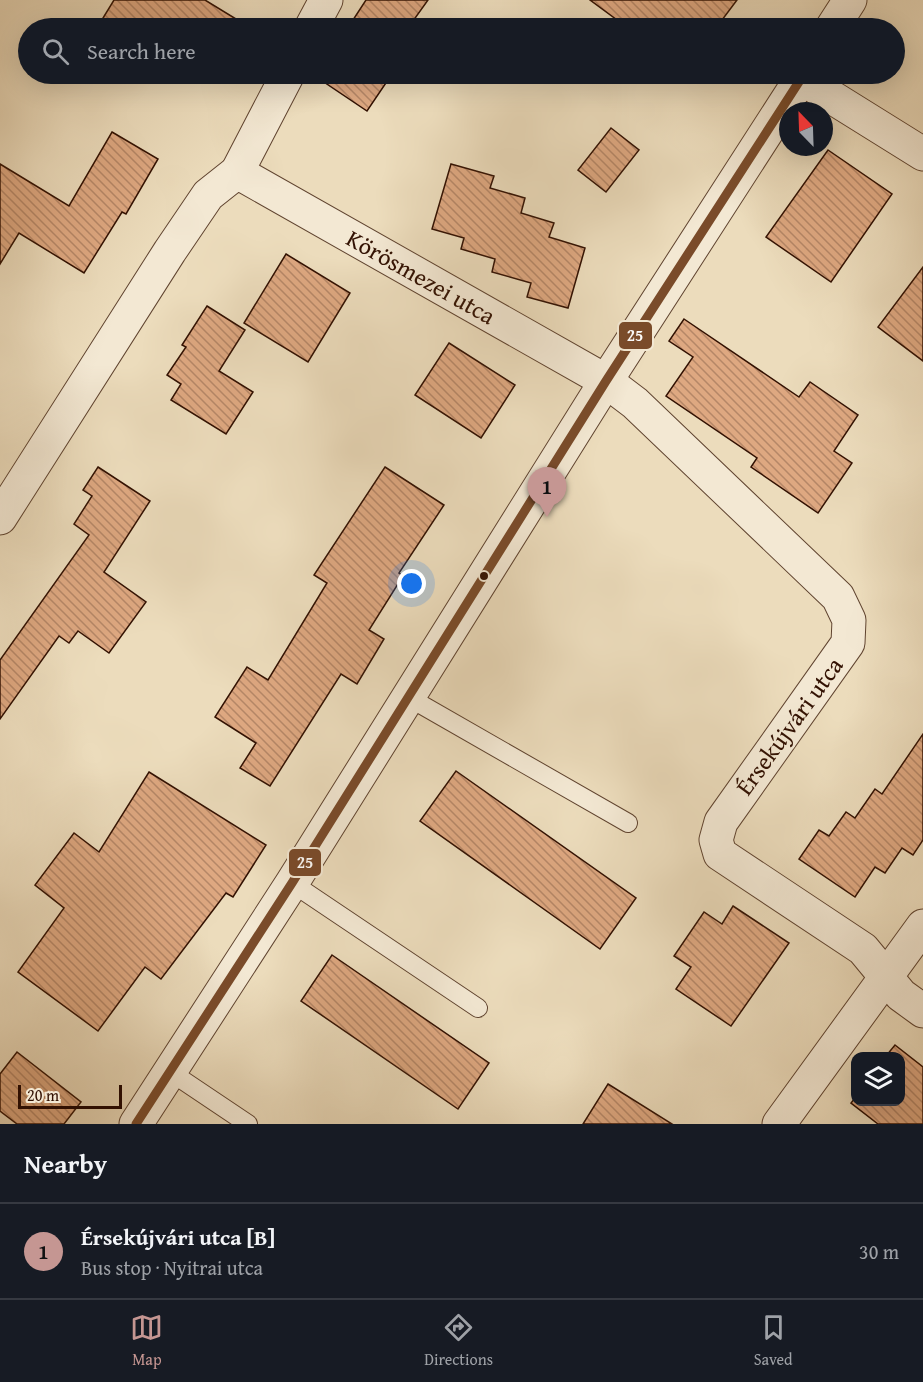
<!DOCTYPE html>
<meta charset="utf-8">
<style>
body{margin:0;font-family:"Gentium Book Plus",serif;background:#20242c;color:#f1f3f6}
.controls{position:absolute;right:18px;bottom:18px;display:grid;overflow:hidden;border-radius:12px;box-shadow:0 6px 24px #0002}
.controls button{width:54px;height:54px;display:grid;place-items:center;padding:0;border:0;border-bottom:2px solid #363941;background:#171b24;color:#f1f3f6;font:30px sans-serif}
.compass{position:absolute;left:779px;top:102px;width:54px;height:54px;border-radius:50%;background:#171b24;box-shadow:0 6px 24px #0002;rotate:337deg}
.scale{position:absolute;left:18px;bottom:15px;width:104px;box-sizing:border-box;padding-left:6px;border:3px solid #321102;border-top:0;font-size:16px;line-height:21px;white-space:nowrap;color:#321102;-webkit-text-stroke:4px #f3e8d3;paint-order:stroke}
.you{position:absolute;left:412px;top:584px;width:21px;height:21px;margin:-15px;border:4px solid #fff;border-radius:50%;background:#1a73e8;box-shadow:0 0 0 9px #1a73e833}
.badge{display:grid;place-items:center;width:39px;height:39px;border-radius:50%;background:#c59692;color:#111;font-size:20px;font-weight:700}
.pin{position:absolute;translate:-50% -50px;filter:drop-shadow(0 2px 3px #0008)}
.pin::after{content:'';position:absolute;top:32px;width:21px;height:18px;background:inherit;clip-path:polygon(0 0,100% 0,50% 100%)}
.list{margin:0;padding:0;list-style:none}
h2{display:flex;justify-content:space-between;align-items:center;height:78px;margin:0;padding:0 24px;font-size:26px}
h2 small{font-size:20px;font-weight:400;color:#9ea1a6}
.list li{display:grid;grid-template-columns:39px 1fr auto;gap:18px;align-items:center;box-sizing:border-box;height:96px;padding:0 24px;border-top:2px solid #363941}
.list b{display:block;font-size:22px;white-space:nowrap}
.list p{margin:0;font-size:20px;white-space:nowrap;color:#9ea1a6}
.list em{font-size:20px;font-style:normal;color:#9ea1a6}
.icon{flex:none;width:33px;height:33px;fill:none;stroke:currentColor;stroke-width:2;stroke-linecap:round;stroke-linejoin:round}
.map{position:relative;flex:none;width:923px;height:1124px;overflow:hidden}
.search{position:absolute;background:#171b24;box-shadow:0 6px 24px #0002;left:18px;right:18px;top:18px;height:66px;display:flex;align-items:center;gap:15px;box-sizing:border-box;padding:0 21px;border-radius:33px;color:#9ea1a6;font-size:22px}
.sheet{height:174px;background:#171b24}
nav{display:flex;justify-content:space-around;align-items:center;box-sizing:border-box;height:84px;border-top:2px solid #363941;background:#171b24;font-size:16px;color:#9ea1a6}
nav a{display:grid;justify-items:center;gap:3px}
nav .on{color:#c59692}
.map>svg:first-child{display:block}
.building{fill:url(#building-back-hatch);stroke:#321102;stroke-width:1.5}
.lines{fill:none;stroke-linecap:round;stroke-linejoin:round}
.service-casing{stroke:#604430;stroke-width:20}
.minor-casing{stroke:#604430;stroke-width:35}
.service{stroke:#f3e8d3;stroke-width:18}
.minor{stroke:#f3e8d3;stroke-width:33}
.bus-1-casing{stroke:#f3e8d3;stroke-width:14}
.bus-1{stroke:#7a4b2a;stroke-width:9}
.bus-dot{fill:#321102;stroke:#f3e8d3;stroke-width:2}
.labels{text-anchor:middle;dominant-baseline:central;stroke-width:4.5;stroke-linejoin:round;paint-order:stroke}
.street-label{font-size:24px;fill:#321102;stroke:#f3e8d3}
.line-badge{stroke:#f3e8d3;stroke-width:2}
.badge-label{font-size:16px;text-anchor:middle;font-weight:bold;fill:#fff}
</style>
<div class="map">
<svg width="923" height="1124" viewBox="0 0 923 1124">
<defs>
<pattern id="building-back-hatch" width="6" height="6" patternUnits="userSpaceOnUse" patternTransform="scale(1.5)"><rect width="6" height="6" fill="#dea881"/><path d="M-1 5l2 2M0 0l6 6M5-1l2 2" fill="none" stroke="#b58767"/></pattern>
</defs>
<rect width="100%" height="100%" fill="#ecdcbc"/>
<filter id="stains"><feTurbulence type="fractalNoise" baseFrequency=".00333" numOctaves="4"/><feColorMatrix values="0 0 0 0 .2 0 0 0 0 .09 0 0 0 0 .02 0 0 0 .5 -.17"/></filter>
<radialGradient id="worn" r=".72"><stop offset=".6" stop-color="#630" stop-opacity="0"/><stop offset="1" stop-color="#630" stop-opacity=".3"/></radialGradient>
<g class="building">
<polygon points="114,0 205,0 241,22 237,28 120,28 103,18"/>
<polygon points="366,0 428,0 408,28 360,28 351,23"/>
<polygon points="590,0 737,0 716,28 628,28"/>
<polygon points="312,74 392,74 367,111"/>
<polygon points="611,128 639,150 606,192 578,170"/>
<polygon points="112,132 158,159 126,214 122,212 84,273 19,233 0,264 0,164 69,206"/>
<polygon points="828,150 892,194 831,282 766,237"/>
<polygon points="451,164 494,176 490,188 525,198 521,213 554,223 549,237 585,248 568,308 527,297 531,283 492,272 495,259 461,249 464,238 432,229"/>
<polygon points="286,254 350,293 308,362 244,323"/>
<polygon points="923,267 923,361 878,327"/>
<polygon points="207,306 245,330 219,371 253,392 226,434 171,400 181,384 167,375 186,347 182,345"/>
<polygon points="684,319 799,397 810,382 858,415 834,451 852,463 818,513 751,467 757,458 666,396 693,357 669,341"/>
<polygon points="449,343 515,385 481,438 415,395"/>
<polygon points="98,467 150,501 104,572 146,602 109,653 78,631 69,643 59,636 0,719 0,660 89,535 74,524 92,496 83,490"/>
<polygon points="385,467 444,505 399,573 403,576 369,630 384,639 357,684 341,674 270,786 240,768 256,743 215,717 247,667 268,680 327,583 314,575"/>
<polygon points="923,734 923,840 913,855 902,848 885,873 875,867 855,897 799,859 819,830 829,836 846,812 855,818 875,789 882,794"/>
<polygon points="456,771 636,898 600,949 420,821"/>
<polygon points="149,772 266,845 233,897 226,893 161,979 145,967 98,1031 18,972 64,908 35,885 74,833 99,852"/>
<polygon points="733,906 789,943 731,1026 676,989 691,967 674,956 704,912 722,924"/>
<polygon points="332,955 489,1063 458,1109 301,1001"/>
<polygon points="895,1045 923,1067 923,1124 878,1124 851,1103 855,1098 855,1101 900,1101 900,1056 886,1056"/>
<polygon points="17,1052 81,1102 64,1124 17,1124 0,1111 0,1074"/>
<polygon points="608,1084 672,1124 583,1124"/>
</g>
<g class="lines">
<defs>
<g id="service">
<polyline points="408,697 628,823"/>
<polyline points="292,883 478,1008"/>
<polyline points="169,1071 248,1124"/>
</g>
<g id="minor">
<polyline points="311,28 326,0"/>
<polyline points="832,28 850,0"/>
<polyline points="801,78 923,154"/>
<polyline points="237,172 288,74"/>
<path id="s1" d="M0,518L170,251L208,195L237,172L606,381L635,403L838,597L849,620L848,643L721,822L716,840L720,854L863,949L901,995L923,1011"/>
<polyline points="136,1124 292,883 606,381 804,74"/>
<polyline points="779,1124 923,926"/>
</g>
</defs>
<use href="#service" class="service-casing"/>
<use href="#minor" class="minor-casing"/>
<use href="#service" class="service"/>
<use href="#minor" class="minor"/>
<defs>
<polyline id="bus-1" points="136,1124 292,883 606,381 804,74"/>
</defs>
<use href="#bus-1" class="bus-1-casing"/>
<use href="#bus-1" class="bus-1"/>
</g>
<circle class="bus-dot" cx="484" cy="576" r="5"/>
<g class="labels">
<g class="street-label">
<text stroke="none"><textPath href="#s1" startOffset="633">Körösmezei utca</textPath></text>
<text transform="translate(789 726) rotate(-54)">Érsekújvári utca</text>
</g>
</g>
<g class="line-badge">
<rect x="618" y="321" width="35" height="29" rx="6" fill="#7a4b2a"/>
<rect x="288" y="848" width="34" height="29" rx="6" fill="#7a4b2a"/>
</g>
<g class="badge-label">
<text x="635" y="341">25</text>
<text x="305" y="868">25</text>
</g>
<rect width="100%" height="100%" filter="url(#stains)"/>
<rect width="100%" height="100%" fill="url(#worn)"/>
</svg>
<div class="controls">
<button><svg class="icon" aria-label="layers" viewBox="0 0 24 24"><path d="M12 4l9 5-9 5-9-5zM3 14l9 5 9-5"/></svg></button>
</div>
<svg class="compass" viewBox="-18 -18 36 36"><path d="M0-13l5 13h-10z" fill="#e53935"/><path d="M0 13l5-13h-10z" fill="#9ea1a6"/></svg>
<div class="scale">20 m</div>
<div class="you"></div>
<div class="pin badge" style="left:547px;top:517px">1</div>
<div class="search"><svg class="icon" aria-label="search" viewBox="0 0 24 24"><circle cx="10" cy="10" r="6"/><path d="M15 15l6 6"/></svg>Search here</div>
</div>
<section class="sheet">
<h2>Nearby<small></small></h2>
<ul class="list">
<li><span class="badge">1</span><div><b>Érsekújvári utca [B]</b><p>Bus stop · Nyitrai utca</p></div><em>30 m</em></li>
</ul>
</section>
<nav>
<a class="on"><svg class="icon" aria-label="map" viewBox="0 0 24 24"><path d="M3 6l6-2 6 2 6-2v14l-6 2-6-2-6 2zM9 4v14M15 6v14"/></svg>Map</a>
<a><svg class="icon" aria-label="directions" viewBox="0 0 24 24"><path d="M12 3l9 9-9 9-9-9zM9 14v-3h6M13 9l2 2-2 2"/></svg>Directions</a>
<a><svg class="icon" aria-label="saved" viewBox="0 0 24 24"><path d="M7 4h10v16l-5-4-5 4z"/></svg>Saved</a>
</nav>
